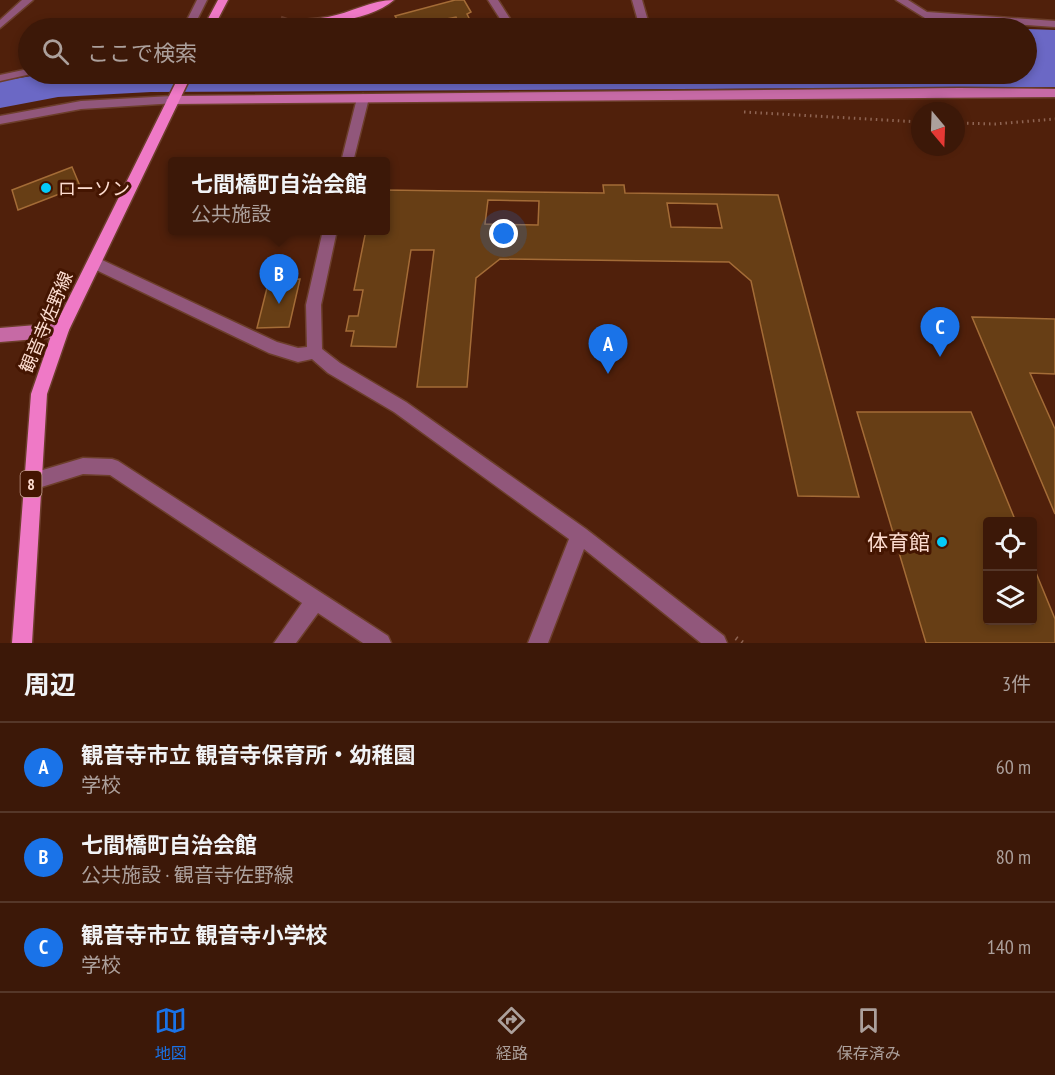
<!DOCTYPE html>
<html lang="ja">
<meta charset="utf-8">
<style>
body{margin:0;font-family:"PT Sans Narrow","Noto Sans JP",sans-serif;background:#472516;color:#f1f3f6}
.controls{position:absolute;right:18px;bottom:18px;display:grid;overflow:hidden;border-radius:6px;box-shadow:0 3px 9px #0003}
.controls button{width:54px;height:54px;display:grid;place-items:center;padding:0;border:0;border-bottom:2px solid #553729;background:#3c1808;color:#f1f3f6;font:30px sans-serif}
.compass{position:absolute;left:911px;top:102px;width:54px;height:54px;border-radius:50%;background:#3c1808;box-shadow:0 3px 9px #0003;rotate:161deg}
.you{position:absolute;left:504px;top:234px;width:21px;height:21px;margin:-15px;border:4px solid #fff;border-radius:50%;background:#1a73e8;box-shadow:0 0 0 9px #1a73e833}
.badge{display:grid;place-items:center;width:39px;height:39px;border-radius:50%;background:#1a73e8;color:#fff;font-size:20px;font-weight:700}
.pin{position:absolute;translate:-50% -50px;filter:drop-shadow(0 2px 3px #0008)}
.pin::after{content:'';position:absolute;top:32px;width:21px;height:18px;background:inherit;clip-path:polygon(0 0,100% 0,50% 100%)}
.popup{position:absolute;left:168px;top:157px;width:222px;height:78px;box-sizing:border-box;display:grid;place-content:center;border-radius:6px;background:#3c1808;filter:drop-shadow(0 2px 4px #0005);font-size:20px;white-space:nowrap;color:#aca09c}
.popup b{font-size:22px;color:#f1f3f6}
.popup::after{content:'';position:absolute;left:50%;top:100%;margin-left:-12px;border:12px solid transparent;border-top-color:#3c1808}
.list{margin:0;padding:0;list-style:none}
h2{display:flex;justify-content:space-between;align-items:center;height:78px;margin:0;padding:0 24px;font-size:26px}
h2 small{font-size:20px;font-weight:400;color:#aca09c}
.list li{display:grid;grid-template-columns:39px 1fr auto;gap:18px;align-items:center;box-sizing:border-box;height:90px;padding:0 24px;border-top:2px solid #553729}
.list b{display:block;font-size:22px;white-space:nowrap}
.list p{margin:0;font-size:20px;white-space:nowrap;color:#aca09c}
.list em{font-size:20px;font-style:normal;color:#aca09c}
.icon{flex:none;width:33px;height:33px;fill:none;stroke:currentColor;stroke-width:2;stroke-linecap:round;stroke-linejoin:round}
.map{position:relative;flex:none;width:1055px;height:643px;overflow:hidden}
.search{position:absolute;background:#3c1808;box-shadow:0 3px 9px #0003;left:18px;right:18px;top:18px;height:66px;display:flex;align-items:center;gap:15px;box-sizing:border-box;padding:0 21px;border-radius:33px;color:#aca09c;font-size:22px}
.sheet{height:348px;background:#3c1808}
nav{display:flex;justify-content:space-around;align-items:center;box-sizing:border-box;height:84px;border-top:2px solid #553729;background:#3c1808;font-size:16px;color:#aca09c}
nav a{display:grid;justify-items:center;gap:3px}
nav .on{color:#1a73e8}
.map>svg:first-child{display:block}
.water{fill:#6b68c5}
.building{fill:#673e15;stroke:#a46c37;stroke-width:1.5;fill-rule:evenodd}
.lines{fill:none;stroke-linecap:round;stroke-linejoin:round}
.street-tunnel{stroke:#6a3c29;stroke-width:11;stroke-dasharray:11 6;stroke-linecap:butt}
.lane-casing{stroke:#6c3e2b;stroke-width:3}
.street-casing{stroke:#6c3e2b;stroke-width:3}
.secondary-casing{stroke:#6c3e2b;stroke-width:3}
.primary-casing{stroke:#6c3e2b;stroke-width:3}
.path-far1{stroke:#8f6554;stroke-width:3;stroke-dasharray:1.5 4;stroke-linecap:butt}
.path{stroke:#8f6554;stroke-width:4.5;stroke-dasharray:1.5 5;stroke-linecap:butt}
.lane{fill:#91577b;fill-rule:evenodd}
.street{fill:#91577b;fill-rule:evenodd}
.secondary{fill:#c66aa5;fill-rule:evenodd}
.primary{fill:#ef79c6;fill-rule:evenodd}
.poi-dot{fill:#04cbf9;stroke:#441501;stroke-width:2}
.labels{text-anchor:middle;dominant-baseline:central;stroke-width:6;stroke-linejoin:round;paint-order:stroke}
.shield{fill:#441501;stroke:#c5a092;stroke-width:1.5}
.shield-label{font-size:16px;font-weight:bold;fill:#fcdcd0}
.poi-label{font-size:18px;fill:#fcdcd0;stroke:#441501;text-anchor:start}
.street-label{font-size:18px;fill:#fcdcd0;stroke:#441501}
.near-poi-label{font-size:21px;fill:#fcdcd0;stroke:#441501;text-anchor:end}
</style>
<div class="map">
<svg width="1055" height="643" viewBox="0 0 1055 643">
<rect width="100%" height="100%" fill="#50200b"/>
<polygon class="water" points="1027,29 1055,30 1055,87 151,92 58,97 0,108 0,81 45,74 1026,74"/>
<g class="building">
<polygon points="455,0 464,0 471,12 467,14 470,20 459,23 456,17 402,28 395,16"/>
<polygon points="72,167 80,186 18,210 12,190"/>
<path d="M603,185H624L625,193L778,195L859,497L798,496L751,281L729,262L500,259L476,278L467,387H417L434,250H411L396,347L351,346L354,331H346L349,316H358L363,290H354L366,230H386V190L604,193ZM488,200L539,201L538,225L485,224ZM667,203L717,204L722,228L671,227Z"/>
<polygon points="300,279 289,327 257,328 269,280"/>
<polygon points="972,317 1055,319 1055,374 1030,373 1055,429 1055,514"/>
<polygon points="857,412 971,412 1016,522 988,522 988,620 1032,620 1032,563 1055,619 1055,643 926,643"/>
</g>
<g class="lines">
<polyline class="street-tunnel" points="283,28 288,14"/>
<defs>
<polygon id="lane" points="28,69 28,74 31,74 0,81 0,75"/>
<g id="street">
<polygon points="22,0 33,0 0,28 0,20"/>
<polygon points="197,0 207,0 193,28 183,28"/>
<polygon points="488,0 498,0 516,28 506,28"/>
<polygon points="632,0 642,0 650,28 640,28"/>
<polygon points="896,0 908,0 927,12 1055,21 1055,27 925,18"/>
<polygon points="952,23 957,26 956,28 870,28 875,25"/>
<polygon points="363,94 369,98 353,162 341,162 357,98"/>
<polygon points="172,96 178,100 176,103 81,109 0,124 0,116 81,101"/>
<polygon points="323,230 337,230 321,305 322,349 340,363 406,402 586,529 724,636 727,643 701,643 584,549 548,643 528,643 569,539 394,412 328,373 312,359 298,362 269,353 90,267 88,263 90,259 100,259 277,342 298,348 307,347 306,305"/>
<polygon points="83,458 112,459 118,461 388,636 391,643 363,643 318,613 296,643 274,643 302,603 110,475 83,474 32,490 26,487 23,481 26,475"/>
</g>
<g id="secondary">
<polygon points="959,88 1055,89 1055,97 172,104 166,100 172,96"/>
<polygon points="61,323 66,325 69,330 66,335 61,337 0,342 0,328"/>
</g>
<g id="primary">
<path d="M218,0H228L217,21C254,21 291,23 328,17C350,13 372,0 394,0C358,32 249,28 203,28Z"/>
<polygon points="180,74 192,74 69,330 47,394 32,643 12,643 31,394 53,330"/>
</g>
</defs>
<use href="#lane" class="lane-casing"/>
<use href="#street" class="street-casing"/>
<use href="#secondary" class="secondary-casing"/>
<use href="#primary" class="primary-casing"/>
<g class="path-far1">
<polyline points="744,112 920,122"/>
<polyline points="956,123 995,124 1055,119"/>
</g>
<polyline class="path" points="736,638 743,643"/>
<use href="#lane" class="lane"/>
<use href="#street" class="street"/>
<use href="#secondary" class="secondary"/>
<use href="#primary" class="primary"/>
</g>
<g class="poi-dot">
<circle cx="46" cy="188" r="6"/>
<circle cx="942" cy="542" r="6"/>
</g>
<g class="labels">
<rect class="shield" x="20.5" y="471" width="21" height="26" rx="4.5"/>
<g class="shield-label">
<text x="31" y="484">8</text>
</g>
<g class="poi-label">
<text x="58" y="188">ローソン</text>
</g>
<g class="street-label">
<text transform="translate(46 322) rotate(-67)">観音寺佐野線</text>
</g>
<g class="near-poi-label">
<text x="930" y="542">体育館</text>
</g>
</g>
</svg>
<div class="controls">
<button><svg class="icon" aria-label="locate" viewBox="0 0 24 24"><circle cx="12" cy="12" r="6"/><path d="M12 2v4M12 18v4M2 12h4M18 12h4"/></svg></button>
<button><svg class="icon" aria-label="layers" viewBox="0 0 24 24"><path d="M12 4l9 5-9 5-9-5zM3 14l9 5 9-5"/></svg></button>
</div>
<svg class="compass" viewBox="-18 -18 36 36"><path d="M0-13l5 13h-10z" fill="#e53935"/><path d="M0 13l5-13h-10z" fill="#aca09c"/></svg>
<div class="you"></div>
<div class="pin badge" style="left:608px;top:374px">A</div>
<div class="pin badge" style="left:279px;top:304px">B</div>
<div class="popup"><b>七間橋町自治会館</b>公共施設</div>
<div class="pin badge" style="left:940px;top:357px">C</div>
<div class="search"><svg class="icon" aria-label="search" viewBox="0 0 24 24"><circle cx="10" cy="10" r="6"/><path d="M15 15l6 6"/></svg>ここで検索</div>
</div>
<section class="sheet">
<h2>周辺<small>3件</small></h2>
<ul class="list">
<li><span class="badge">A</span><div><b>観音寺市立 観音寺保育所・幼稚園</b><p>学校</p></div><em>60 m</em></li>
<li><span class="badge">B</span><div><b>七間橋町自治会館</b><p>公共施設 · 観音寺佐野線</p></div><em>80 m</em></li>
<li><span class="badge">C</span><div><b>観音寺市立 観音寺小学校</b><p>学校</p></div><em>140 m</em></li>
</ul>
</section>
<nav>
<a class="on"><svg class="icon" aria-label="map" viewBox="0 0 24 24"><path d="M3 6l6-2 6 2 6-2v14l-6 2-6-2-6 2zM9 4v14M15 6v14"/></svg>地図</a>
<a><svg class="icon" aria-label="directions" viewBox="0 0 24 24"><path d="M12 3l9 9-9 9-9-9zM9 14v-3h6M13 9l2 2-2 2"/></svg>経路</a>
<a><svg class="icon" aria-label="saved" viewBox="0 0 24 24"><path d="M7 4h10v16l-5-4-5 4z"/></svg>保存済み</a>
</nav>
